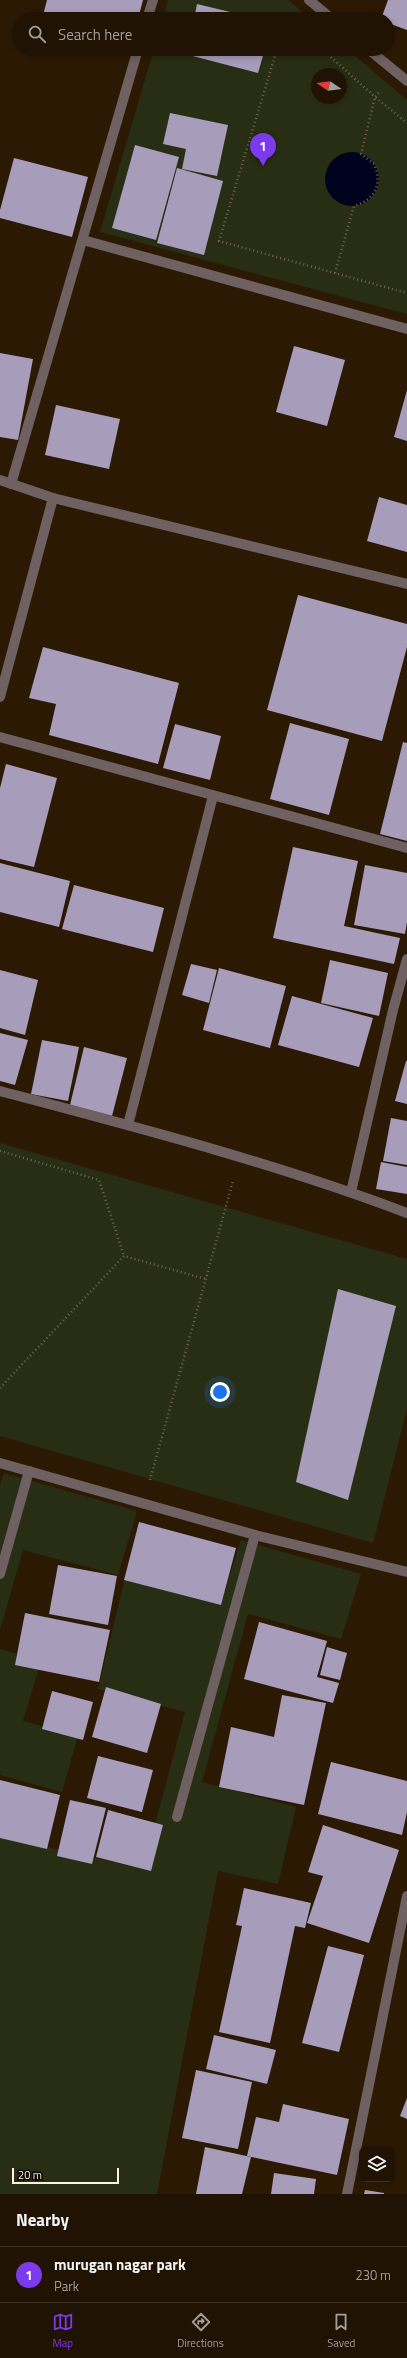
<!DOCTYPE html>
<style>
body{margin:0;font-family:"Titillium Web",sans-serif;background:#281c0d;color:#f1f3f6}
.controls{position:absolute;right:12px;bottom:12px;display:grid;overflow:hidden;border-radius:8px;box-shadow:0 2px 6px #0003}
.controls button{width:36px;height:36px;display:grid;place-items:center;padding:0;border:0;border-bottom:1px solid #3d3225;background:#201303;color:#f1f3f6;font:20px sans-serif}
.compass{position:absolute;left:311px;top:68px;width:36px;height:36px;border-radius:50%;background:#201303;box-shadow:0 2px 6px #0003;rotate:283deg}
.scale{position:absolute;left:12px;bottom:10px;width:107px;box-sizing:border-box;padding-left:4px;border:2px solid #fef1e4;border-top:0;font-size:11px;line-height:14px;white-space:nowrap;color:#fef1e4;-webkit-text-stroke:3px #0d0601;paint-order:stroke}
.you{position:absolute;left:220px;top:1392px;width:14px;height:14px;margin:-10px;border:3px solid #fff;border-radius:50%;background:#1a73e8;box-shadow:0 0 0 6px #1a73e833}
.badge{display:grid;place-items:center;width:26px;height:26px;border-radius:50%;background:#7c3aed;color:#fff;font-size:13px;font-weight:700}
.pin{position:absolute;translate:-50% -33px;filter:drop-shadow(0 1px 2px #0008)}
.pin::after{content:'';position:absolute;top:21px;width:14px;height:12px;background:inherit;clip-path:polygon(0 0,100% 0,50% 100%)}
.list{margin:0;padding:0;list-style:none}
h2{display:flex;justify-content:space-between;align-items:center;height:52px;margin:0;padding:0 16px;font-size:17px}
h2 small{font-size:13px;font-weight:400;color:#a29e9a}
.list li{display:grid;grid-template-columns:26px 1fr auto;gap:12px;align-items:center;box-sizing:border-box;height:56px;padding:0 16px;border-top:1px solid #3d3225}
.list b{display:block;font-size:15px;white-space:nowrap}
.list p{margin:0;font-size:13px;white-space:nowrap;color:#a29e9a}
.list em{font-size:13px;font-style:normal;color:#a29e9a}
.icon{flex:none;width:22px;height:22px;fill:none;stroke:currentColor;stroke-width:2;stroke-linecap:round;stroke-linejoin:round}
.map{position:relative;flex:none;width:407px;height:2194px;overflow:hidden}
.search{position:absolute;background:#201303;box-shadow:0 2px 6px #0003;left:12px;right:12px;top:12px;height:44px;display:flex;align-items:center;gap:10px;box-sizing:border-box;padding:0 14px;border-radius:22px;color:#a29e9a;font-size:15px}
.sheet{height:108px;background:#201303}
nav{display:flex;justify-content:space-around;align-items:center;box-sizing:border-box;height:56px;border-top:1px solid #3d3225;background:#201303;font-size:11px;color:#a29e9a}
nav a{display:grid;justify-items:center;gap:2px}
nav .on{color:#7c3aed}
.map>svg:first-child{display:block}
.green{fill:#282e13;fill-rule:evenodd}
.water{fill:#00031e}
.building{fill:#a79dbb}
.lines{fill:none;stroke-linecap:round;stroke-linejoin:round}
.path{stroke:#756452;stroke-width:2.5;stroke-dasharray:1 3;stroke-linecap:butt}
.street{stroke:#6f6062;stroke-width:10}
</style>
<div class="map">
<svg width="407" height="2194" viewBox="0 0 407 2194">
<rect width="100%" height="100%" fill="#2b1904"/>
<g class="green">
<polygon points="168,0 288,0 311,19 163,19"/>
<path d="M154,49H347L407,100V314L100,232ZM317,74H341V98H317Z"/>
<polygon points="0,1143 407,1259 407,1409 373,1543 0,1436"/>
<polygon points="4,1473 137,1511 118,1575 23,1550 0,1630 0,1485"/>
<polygon points="241,1540 361,1574 341,1639 248,1614 202,1782 296,1807 278,1884 218,1871 157,2194 0,2194 0,1836 143,1869 185,1712 98,1689 125,1578 221,1602"/>
<polygon points="0,1649 41,1661 23,1721 78,1736 62,1792 0,1775"/>
</g>
<circle class="water" cx="352" cy="179" r="27"/>
<g class="building">
<polygon points="47,0 143,0 138,19 42,19"/>
<polygon points="388,0 407,0 407,30 388,23 388,19 381,19"/>
<polygon points="197,4 255,18 255,19 194,19"/>
<polygon points="103,49 130,49 128,56"/>
<polygon points="186,49 265,49 258,73 185,54"/>
<polygon points="170,113 228,125 217,176 182,169 186,149 163,144"/>
<polygon points="135,145 179,157 156,240 112,228"/>
<polygon points="14,158 88,177 72,237 0,218 0,210"/>
<polygon points="177,168 223,181 204,255 157,243"/>
<polygon points="294,346 345,360 327,426 276,412"/>
<polygon points="0,353 33,359 18,440 0,437"/>
<polygon points="407,390 407,441 394,437"/>
<polygon points="56,405 120,419 109,469 45,455"/>
<polygon points="379,497 407,505 407,552 367,541"/>
<polygon points="298,595 407,624 407,647 382,741 267,710"/>
<polygon points="43,647 179,683 158,764 49,735 56,704 29,698"/>
<polygon points="290,723 349,739 329,815 270,799"/>
<polygon points="175,724 221,736 210,780 163,768"/>
<polygon points="403,742 407,743 407,841 380,834"/>
<polygon points="6,764 57,778 34,867 0,859 0,788"/>
<polygon points="293,847 358,861 344,926 400,938 394,964 273,938"/>
<polygon points="0,863 70,881 59,927 0,912"/>
<polygon points="365,865 407,873 407,922 405,934 354,925"/>
<polygon points="74,885 164,908 153,952 62,929"/>
<polygon points="330,960 388,973 379,1016 321,1003"/>
<polygon points="191,964 217,970 209,1003 182,995"/>
<polygon points="219,968 286,986 270,1048 203,1030"/>
<polygon points="0,970 38,980 25,1035 0,1028"/>
<polygon points="292,996 373,1018 359,1067 278,1045"/>
<polygon points="0,1033 28,1040 15,1085 0,1081"/>
<polygon points="42,1040 79,1047 68,1101 31,1094"/>
<polygon points="84,1047 127,1058 112,1116 70,1105"/>
<polygon points="406,1061 407,1061 407,1104 395,1101"/>
<polygon points="391,1118 407,1121 407,1165 383,1161"/>
<polygon points="381,1162 407,1167 407,1194 376,1189"/>
<polygon points="338,1289 396,1306 348,1500 296,1482"/>
<polygon points="139,1522 236,1548 221,1605 124,1580"/>
<polygon points="58,1565 117,1576 108,1625 49,1614"/>
<polygon points="25,1613 110,1630 99,1682 15,1665"/>
<polygon points="259,1622 327,1641 317,1677 339,1683 333,1703 244,1679"/>
<polygon points="327,1647 347,1653 340,1680 320,1675"/>
<polygon points="106,1687 161,1704 147,1753 92,1737"/>
<polygon points="52,1691 93,1702 83,1740 42,1729"/>
<polygon points="282,1695 326,1703 304,1805 219,1787 231,1727 274,1737"/>
<polygon points="98,1756 153,1770 142,1812 87,1798"/>
<polygon points="331,1762 407,1781 407,1812 402,1835 318,1814"/>
<polygon points="0,1780 60,1795 47,1849 0,1838"/>
<polygon points="70,1800 106,1808 92,1864 57,1856"/>
<polygon points="108,1810 163,1825 151,1871 96,1857"/>
<polygon points="323,1825 399,1850 369,1943 307,1923 323,1876 308,1872"/>
<polygon points="244,1888 311,1903 305,1928 295,1926 270,2043 219,2032 242,1926 236,1925"/>
<polygon points="328,1946 364,1955 339,2052 302,2043"/>
<polygon points="214,2035 276,2050 267,2084 206,2069"/>
<polygon points="196,2070 252,2082 238,2149 182,2138"/>
<polygon points="407,2098 407,2119 400,2116"/>
<polygon points="283,2104 349,2119 337,2175 247,2156 256,2117 279,2122"/>
<polygon points="205,2147 251,2157 242,2194 196,2194"/>
<polygon points="274,2173 316,2179 314,2194 271,2194"/>
<polygon points="365,2190 384,2193 384,2194 364,2194"/>
</g>
<g class="lines">
<g class="path">
<polyline points="286,19 287,17 289,19"/>
<polyline points="277,49 219,241 407,293"/>
<polyline points="322,49 375,97 380,91"/>
<path d="M335,273L354,206C375,200 383,184 374,164L361,154L375,97L407,123"/>
<polyline points="0,1151 99,1180 124,1256"/>
<polyline points="0,1388 124,1256 206,1279"/>
<polyline points="150,1480 233,1181"/>
</g>
<g class="street">
<polyline points="309,0 332,19"/>
<polyline points="147,19 153,0"/>
<polyline points="368,49 407,81"/>
<polyline points="83,240 407,329"/>
<polyline points="0,480 53,498 407,584"/>
<polyline points="11,484 138,49"/>
<polyline points="0,697 53,498"/>
<polyline points="0,737 407,848"/>
<path d="M0,1091C136,1127 275,1163 407,1213"/>
<polyline points="128,1125 213,796"/>
<polyline points="351,1192 393,1010 407,959"/>
<polyline points="0,1463 255,1535 407,1572"/>
<polyline points="0,1574 29,1471"/>
<polyline points="177,1817 255,1535"/>
<polyline points="347,2194 407,1896"/>
</g>
</g>
</svg>
<div class="controls">
<button><svg class="icon" aria-label="layers" viewBox="0 0 24 24"><path d="M12 4l9 5-9 5-9-5zM3 14l9 5 9-5"/></svg></button>
</div>
<svg class="compass" viewBox="-18 -18 36 36"><path d="M0-13l5 13h-10z" fill="#e53935"/><path d="M0 13l5-13h-10z" fill="#a29e9a"/></svg>
<div class="scale">20 m</div>
<div class="you"></div>
<div class="pin badge" style="left:263px;top:166px">1</div>
<div class="search"><svg class="icon" aria-label="search" viewBox="0 0 24 24"><circle cx="10" cy="10" r="6"/><path d="M15 15l6 6"/></svg>Search here</div>
</div>
<section class="sheet">
<h2>Nearby<small></small></h2>
<ul class="list">
<li><span class="badge">1</span><div><b>murugan nagar park</b><p>Park</p></div><em>230 m</em></li>
</ul>
</section>
<nav>
<a class="on"><svg class="icon" aria-label="map" viewBox="0 0 24 24"><path d="M3 6l6-2 6 2 6-2v14l-6 2-6-2-6 2zM9 4v14M15 6v14"/></svg>Map</a>
<a><svg class="icon" aria-label="directions" viewBox="0 0 24 24"><path d="M12 3l9 9-9 9-9-9zM9 14v-3h6M13 9l2 2-2 2"/></svg>Directions</a>
<a><svg class="icon" aria-label="saved" viewBox="0 0 24 24"><path d="M7 4h10v16l-5-4-5 4z"/></svg>Saved</a>
</nav>
